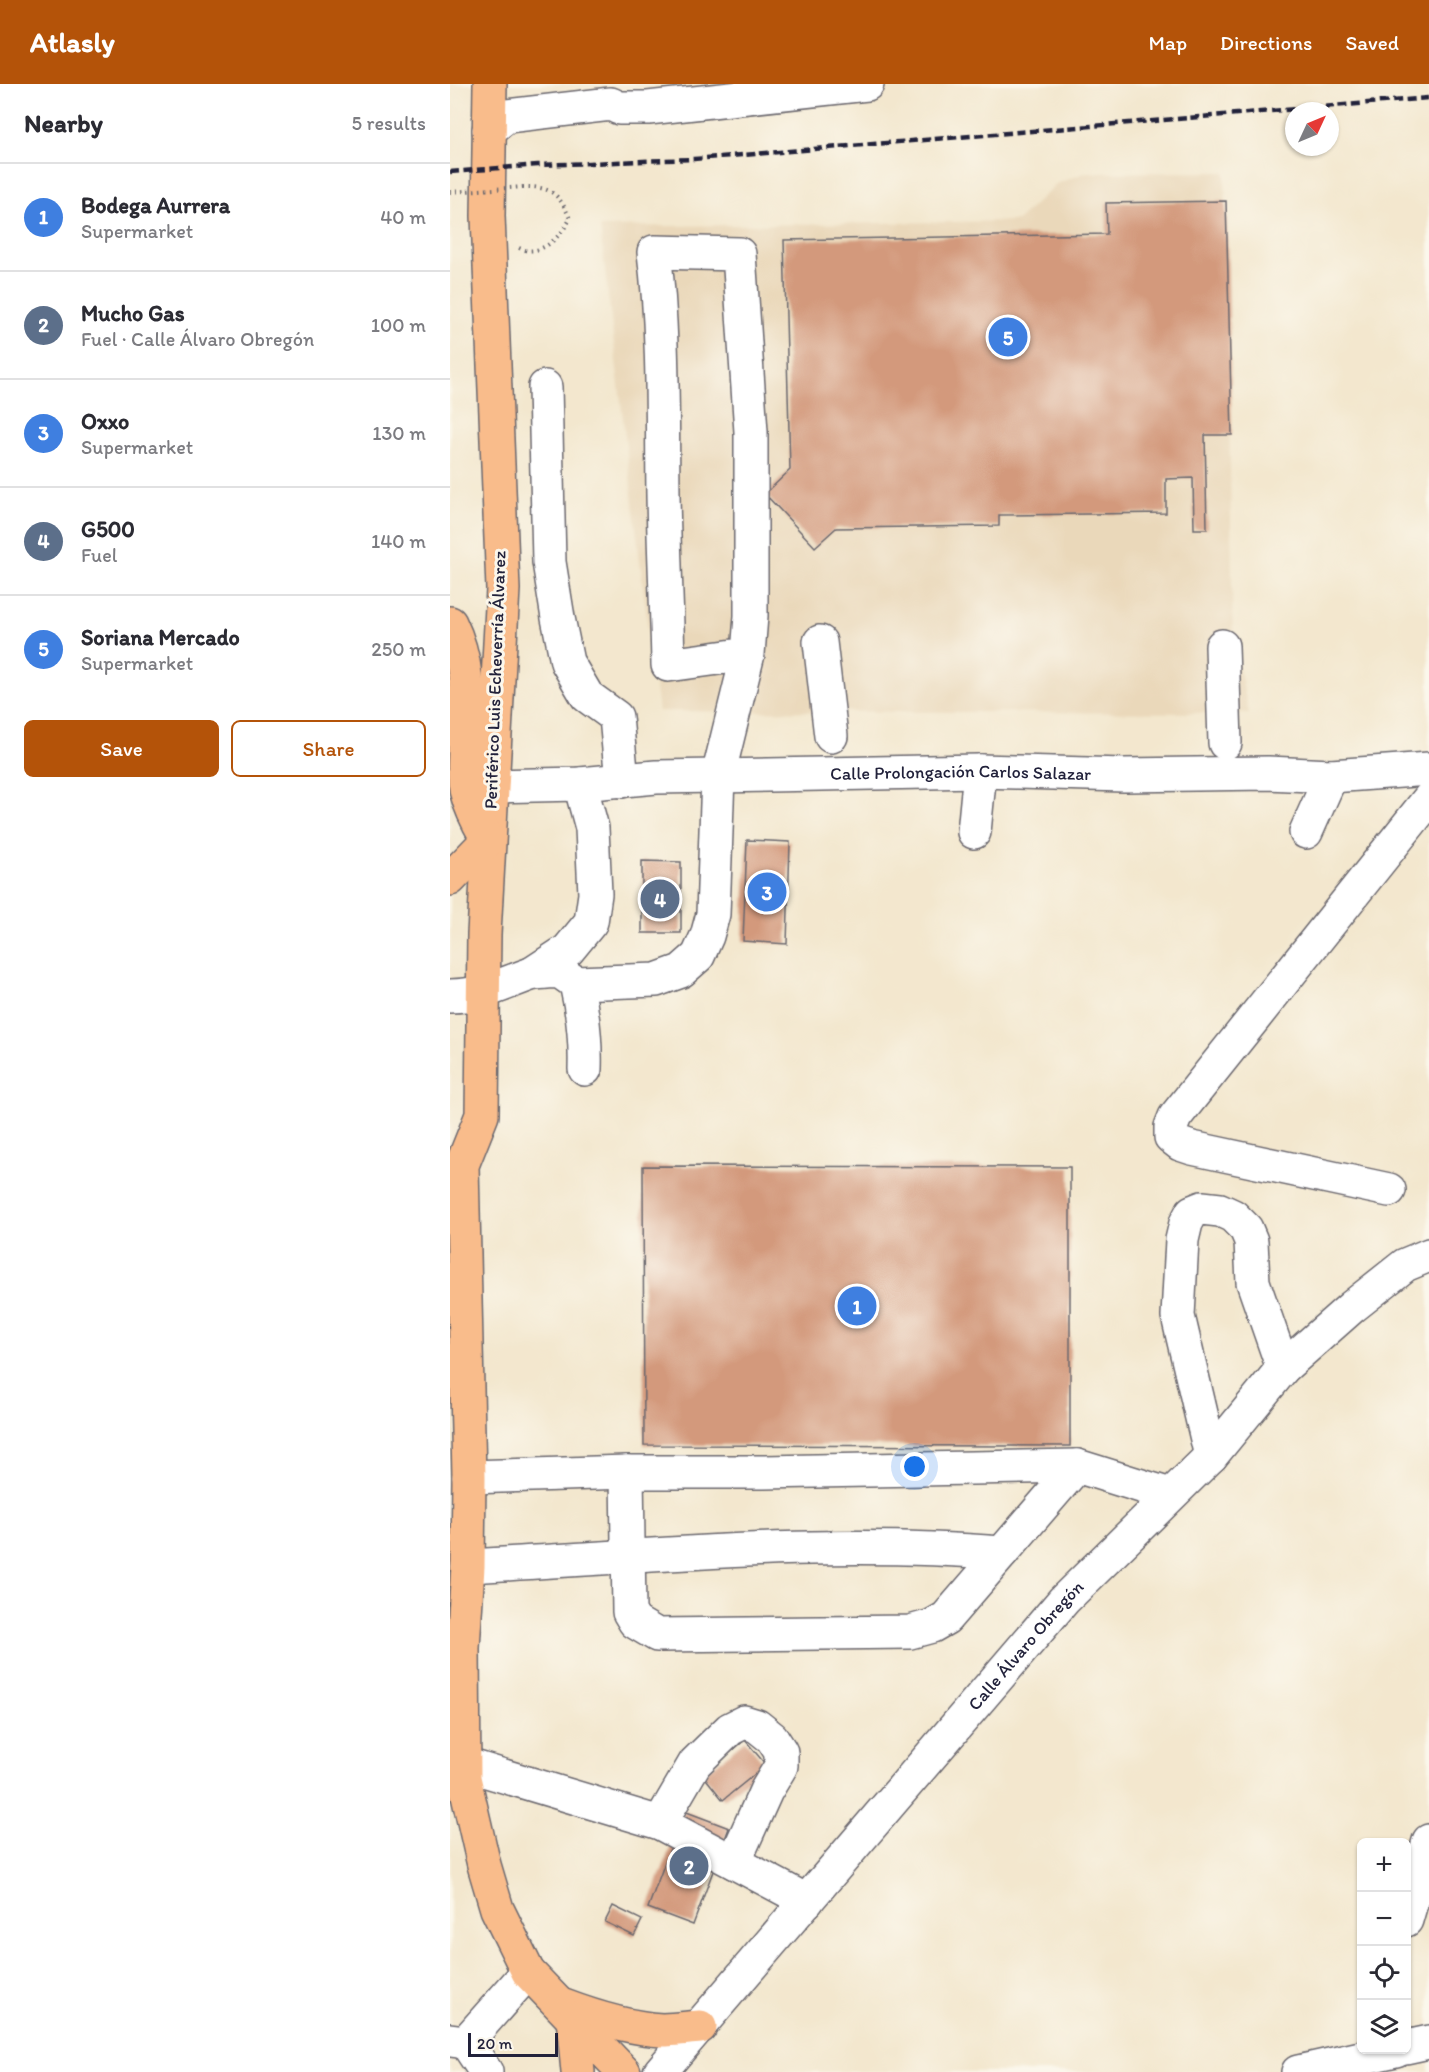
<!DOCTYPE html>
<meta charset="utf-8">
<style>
body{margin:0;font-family:Itim,sans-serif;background:#f7f7f7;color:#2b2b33}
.controls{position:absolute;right:18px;bottom:18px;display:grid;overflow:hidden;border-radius:9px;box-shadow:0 2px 4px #0004}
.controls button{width:54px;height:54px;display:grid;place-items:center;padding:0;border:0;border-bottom:2px solid #e1e1e2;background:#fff;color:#2b2b33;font:30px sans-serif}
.compass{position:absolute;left:835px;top:18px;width:54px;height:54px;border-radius:50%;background:#fff;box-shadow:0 2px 4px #0004;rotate:46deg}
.scale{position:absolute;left:18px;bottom:15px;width:90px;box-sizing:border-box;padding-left:6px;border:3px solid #22223b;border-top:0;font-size:16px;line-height:21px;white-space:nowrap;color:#22223b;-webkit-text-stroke:4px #fbf7ec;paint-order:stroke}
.you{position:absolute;left:465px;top:1383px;width:21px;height:21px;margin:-15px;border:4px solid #fff;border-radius:50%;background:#1a73e8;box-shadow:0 0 0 9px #1a73e833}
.badge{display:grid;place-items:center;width:39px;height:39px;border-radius:50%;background:#b45309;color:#fff;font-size:20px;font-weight:700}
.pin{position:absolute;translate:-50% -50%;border:3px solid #fff;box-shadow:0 2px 6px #0006}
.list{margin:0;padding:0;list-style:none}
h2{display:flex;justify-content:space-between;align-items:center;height:78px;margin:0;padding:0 24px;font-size:26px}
h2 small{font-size:20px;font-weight:400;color:#7c7c81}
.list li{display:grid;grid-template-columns:39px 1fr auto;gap:18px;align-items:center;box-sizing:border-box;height:108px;padding:0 24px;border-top:2px solid #e1e1e2}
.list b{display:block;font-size:22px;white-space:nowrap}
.list p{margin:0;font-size:20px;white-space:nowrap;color:#7c7c81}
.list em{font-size:20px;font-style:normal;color:#7c7c81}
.actions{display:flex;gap:12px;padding:18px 24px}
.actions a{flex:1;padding:14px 0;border:2px solid #b45309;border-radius:9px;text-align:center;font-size:21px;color:#b45309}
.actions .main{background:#b45309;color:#fff}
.icon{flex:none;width:33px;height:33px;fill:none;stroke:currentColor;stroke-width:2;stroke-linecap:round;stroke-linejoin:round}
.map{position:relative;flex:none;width:979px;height:1988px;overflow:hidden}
header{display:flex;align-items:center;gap:36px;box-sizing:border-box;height:84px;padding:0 30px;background:#b45309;color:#fff}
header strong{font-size:28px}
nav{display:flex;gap:33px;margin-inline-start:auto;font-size:21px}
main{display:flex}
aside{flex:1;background:#fff}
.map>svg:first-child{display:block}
.built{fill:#ead8ba}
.building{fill:#d3997c}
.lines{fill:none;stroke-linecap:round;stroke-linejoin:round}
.minor-casing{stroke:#6b676e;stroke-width:36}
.major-casing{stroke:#6b676e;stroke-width:36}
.path{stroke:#6b676e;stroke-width:4;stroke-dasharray:1.5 4.5;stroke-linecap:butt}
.minor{stroke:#fff;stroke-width:33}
.major{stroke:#f9bc8b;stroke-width:33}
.rail{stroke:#22223b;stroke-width:4.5;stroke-dasharray:9 4.5;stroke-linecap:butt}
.path-bridge{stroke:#6b676e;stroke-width:4;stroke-dasharray:1.5 4.5;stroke-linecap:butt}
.labels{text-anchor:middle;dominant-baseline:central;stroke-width:6;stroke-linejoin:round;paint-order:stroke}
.street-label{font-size:18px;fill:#22223b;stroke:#fbf7ec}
</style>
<header>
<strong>Atlasly</strong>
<nav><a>Map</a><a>Directions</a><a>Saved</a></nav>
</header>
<main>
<aside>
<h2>Nearby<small>5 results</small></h2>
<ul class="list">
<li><span class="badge" style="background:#3f7fe0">1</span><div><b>Bodega Aurrera</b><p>Supermarket</p></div><em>40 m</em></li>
<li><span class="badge" style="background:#5c6f8a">2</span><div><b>Mucho Gas</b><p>Fuel · Calle Álvaro Obregón</p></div><em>100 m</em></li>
<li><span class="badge" style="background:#3f7fe0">3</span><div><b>Oxxo</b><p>Supermarket</p></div><em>130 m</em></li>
<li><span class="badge" style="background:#5c6f8a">4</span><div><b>G500</b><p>Fuel</p></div><em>140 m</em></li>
<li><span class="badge" style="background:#3f7fe0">5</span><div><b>Soriana Mercado</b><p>Supermarket</p></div><em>250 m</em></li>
</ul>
<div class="actions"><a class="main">Save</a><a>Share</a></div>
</aside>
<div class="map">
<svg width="979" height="1988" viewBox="0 0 979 1988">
<rect width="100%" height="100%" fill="#fbf7ec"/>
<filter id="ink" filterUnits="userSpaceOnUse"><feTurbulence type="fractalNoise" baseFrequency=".0167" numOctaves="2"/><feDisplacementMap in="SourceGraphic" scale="12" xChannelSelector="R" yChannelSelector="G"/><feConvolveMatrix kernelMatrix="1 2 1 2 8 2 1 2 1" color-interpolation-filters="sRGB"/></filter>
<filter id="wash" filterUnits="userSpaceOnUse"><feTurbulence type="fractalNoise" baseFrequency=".008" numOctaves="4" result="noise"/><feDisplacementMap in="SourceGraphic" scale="24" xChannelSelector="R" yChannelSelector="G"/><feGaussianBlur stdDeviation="1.35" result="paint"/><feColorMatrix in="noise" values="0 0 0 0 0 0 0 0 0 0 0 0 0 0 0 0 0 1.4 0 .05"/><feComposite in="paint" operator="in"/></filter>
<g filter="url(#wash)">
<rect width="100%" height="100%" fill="#f3e7ce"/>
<polygon class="built" points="775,88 783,557 799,629 208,627 150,143 567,137 606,100 634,89"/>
<g id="blocks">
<g class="building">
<polygon points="776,117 782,351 755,351 757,445 744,445 743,394 716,395 716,429 549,431 549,442 386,444 365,463 315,410 340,386 334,156 657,150 656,119"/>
<polygon points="297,756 340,758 337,860 293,857"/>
<polygon points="192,777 231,778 231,849 192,849"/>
<polygon points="193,1082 620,1083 620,1362 194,1361"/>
<polygon points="295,1656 316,1681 273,1716 253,1691"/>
<polygon points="234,1727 279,1744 243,1841 198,1824"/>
<polygon points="163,1822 192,1836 184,1852 155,1838"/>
</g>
</g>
</g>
<g filter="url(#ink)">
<use href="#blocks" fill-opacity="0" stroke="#6b676e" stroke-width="1.5"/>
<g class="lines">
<defs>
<g id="minor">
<polyline points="39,46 57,32 161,20 169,24 198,24 417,0"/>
<polyline points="95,303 99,478 108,534 117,578 137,612 166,633 172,697"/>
<polyline points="370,558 381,652"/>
<polyline points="772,562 775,659"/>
<path id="s1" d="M41,702L130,700L206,693L268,692L530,687L674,691L818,689L881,692L979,685"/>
<polyline points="524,748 530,687"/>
<polyline points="856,748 881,692"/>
<polyline points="83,889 118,866 141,838 145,810 142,744 130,700"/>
<path d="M126,899L206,896L231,887L248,872L257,852L263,830L268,692L298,570L301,532V348L289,170L204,168C214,249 212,330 213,411C214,468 217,524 218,581L298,570"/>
<path d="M0,912C32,912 52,900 81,890C90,888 100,888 109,887L126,899C133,929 136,955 135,985"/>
<polyline points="939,1106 742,1064 730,1060 721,1053 721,1043 725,1033 979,715"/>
<polyline points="761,1372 728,1232 732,1156 736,1139 742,1128 752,1124 770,1126 783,1132 796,1145 801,1157 803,1198 833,1284"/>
<polyline points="177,1388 179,1528 185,1538 207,1551 460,1548 482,1542 496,1534 627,1382"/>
<polyline points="19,1393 177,1388 314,1388 627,1382 720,1411"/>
<path d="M18,1482C196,1473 374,1454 552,1469"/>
<polyline points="14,1680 210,1739 357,1817"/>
<polyline points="210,1739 245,1679 280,1645 294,1638 307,1642 322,1654 331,1668 331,1682 316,1707 284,1778"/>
<polyline points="956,1836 979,1757"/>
<polyline points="0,1956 16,1958 36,1988"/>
<polyline points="16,1958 78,1888"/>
<polyline points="956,1963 979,1958"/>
<path id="s2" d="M210,1988L614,1516L761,1372L833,1284L902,1223L955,1181L979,1171"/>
<polyline points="848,1988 946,1966"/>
</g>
<g id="major">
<polyline points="40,0 38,132 53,505 34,850 32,1031 12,1081 19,1393 18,1482 13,1564 14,1694 34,1781 47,1825 78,1888 174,1988"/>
<path d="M0,539C21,582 16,616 15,663C15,678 13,694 17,709C21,725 28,738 36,752"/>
<polyline points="0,795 38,756"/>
<path d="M114,1922C146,1934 178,1944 212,1946C224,1946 237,1944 250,1943"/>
<polyline points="123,1934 128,1988"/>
</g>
</defs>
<use href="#minor" class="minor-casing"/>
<use href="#major" class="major-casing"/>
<path class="path" d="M69,164C91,174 111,152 120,135C110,110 100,102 73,103"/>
<use href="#minor" class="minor"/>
<use href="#major" class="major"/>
<polyline class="rail" points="0,88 88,81 244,75 979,14"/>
<polyline class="path-bridge" points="0,108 73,103"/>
</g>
</g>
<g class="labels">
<g class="street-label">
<text transform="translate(45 596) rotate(-88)">Periférico Luis Echeverría Álvarez</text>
<text stroke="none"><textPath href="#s1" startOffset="470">Calle Prolongación Carlos Salazar</textPath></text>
<text stroke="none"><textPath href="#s2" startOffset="562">Calle Álvaro Obregón</textPath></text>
</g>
</g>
</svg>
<div class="controls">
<button>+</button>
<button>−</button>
<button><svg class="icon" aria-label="locate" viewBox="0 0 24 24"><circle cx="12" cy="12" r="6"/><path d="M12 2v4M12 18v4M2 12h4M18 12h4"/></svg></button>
<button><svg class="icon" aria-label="layers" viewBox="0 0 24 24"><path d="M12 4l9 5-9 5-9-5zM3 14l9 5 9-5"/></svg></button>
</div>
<svg class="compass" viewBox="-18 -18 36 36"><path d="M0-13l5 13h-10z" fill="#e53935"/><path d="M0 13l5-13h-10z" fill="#7c7c81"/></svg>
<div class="scale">20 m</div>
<div class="you"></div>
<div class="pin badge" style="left:407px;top:1222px;background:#3f7fe0">1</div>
<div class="pin badge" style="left:239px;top:1782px;background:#5c6f8a">2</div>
<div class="pin badge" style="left:317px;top:808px;background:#3f7fe0">3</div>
<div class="pin badge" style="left:210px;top:815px;background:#5c6f8a">4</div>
<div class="pin badge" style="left:558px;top:253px;background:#3f7fe0">5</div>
</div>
</main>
